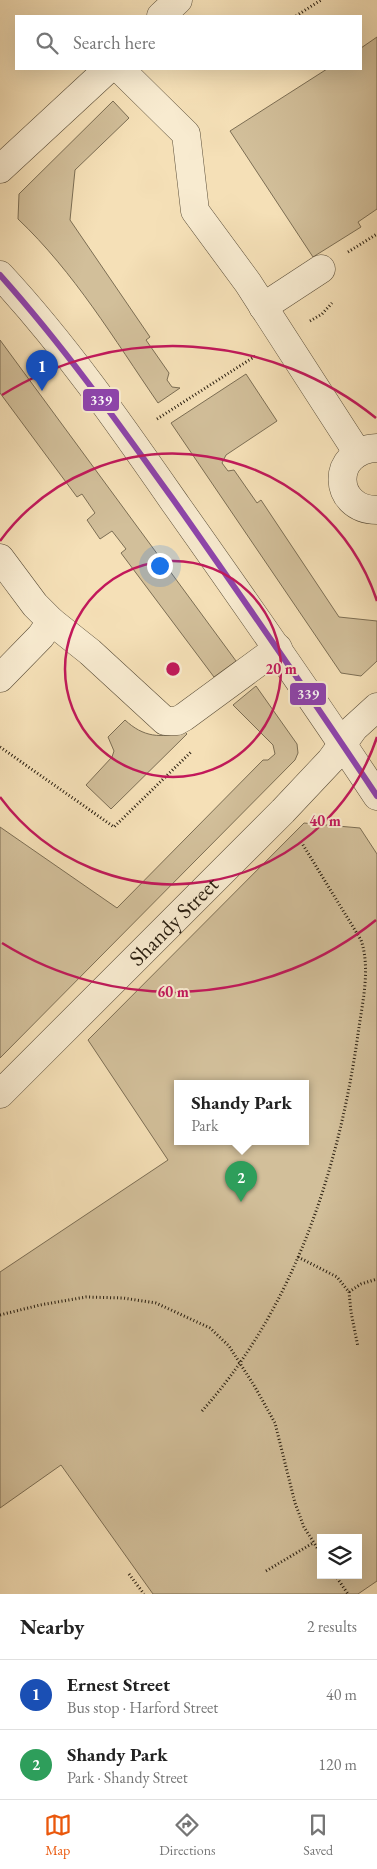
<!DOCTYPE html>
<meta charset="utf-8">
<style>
body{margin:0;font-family:"EB Garamond",serif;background:#f6f6f6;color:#222}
.controls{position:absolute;right:15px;bottom:15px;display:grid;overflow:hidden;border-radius:0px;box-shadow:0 5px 20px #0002}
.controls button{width:45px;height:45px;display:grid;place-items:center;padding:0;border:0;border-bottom:1px solid #e0e0e0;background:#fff;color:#222;font:25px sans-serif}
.you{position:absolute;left:159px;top:565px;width:18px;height:18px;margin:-12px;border:4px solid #fff;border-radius:50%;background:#1a73e8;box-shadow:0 0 0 8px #1a73e833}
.badge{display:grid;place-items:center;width:32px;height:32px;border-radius:50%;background:#ea580c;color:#fff;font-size:16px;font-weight:700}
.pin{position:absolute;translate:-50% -41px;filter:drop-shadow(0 1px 2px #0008)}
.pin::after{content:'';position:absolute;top:26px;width:18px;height:15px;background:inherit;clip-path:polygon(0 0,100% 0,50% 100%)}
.popup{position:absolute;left:174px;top:1080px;width:135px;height:65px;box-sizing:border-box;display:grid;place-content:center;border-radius:0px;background:#fff;filter:drop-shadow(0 1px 4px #0005);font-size:16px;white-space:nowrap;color:#767676}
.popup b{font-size:19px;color:#222}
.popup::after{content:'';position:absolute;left:50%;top:100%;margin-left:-10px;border:10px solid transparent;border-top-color:#fff}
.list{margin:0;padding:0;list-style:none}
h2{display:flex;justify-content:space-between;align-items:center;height:65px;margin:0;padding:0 20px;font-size:21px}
h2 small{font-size:16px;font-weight:400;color:#767676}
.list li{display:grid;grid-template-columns:32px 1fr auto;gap:15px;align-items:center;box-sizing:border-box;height:70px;padding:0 20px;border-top:1px solid #e0e0e0}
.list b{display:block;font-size:19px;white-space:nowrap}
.list p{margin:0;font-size:16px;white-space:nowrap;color:#767676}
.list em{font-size:16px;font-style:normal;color:#767676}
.icon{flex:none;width:28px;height:28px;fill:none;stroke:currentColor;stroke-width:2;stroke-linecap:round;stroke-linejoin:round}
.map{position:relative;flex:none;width:377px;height:1594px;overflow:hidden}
.search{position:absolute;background:#fff;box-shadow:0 5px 20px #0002;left:15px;right:15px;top:15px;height:55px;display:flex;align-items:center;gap:12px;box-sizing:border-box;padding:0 18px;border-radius:0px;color:#767676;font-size:19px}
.sheet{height:205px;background:#fff}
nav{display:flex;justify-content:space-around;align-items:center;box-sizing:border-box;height:70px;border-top:1px solid #e0e0e0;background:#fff;font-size:14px;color:#767676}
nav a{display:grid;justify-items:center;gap:2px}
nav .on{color:#ea580c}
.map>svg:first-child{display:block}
.green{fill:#d2bf9a;stroke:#7c6e54;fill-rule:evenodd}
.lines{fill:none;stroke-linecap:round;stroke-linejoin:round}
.minor-casing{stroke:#5a4d38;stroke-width:29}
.path{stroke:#271c0e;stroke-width:3;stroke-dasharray:1 2.5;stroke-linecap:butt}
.minor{stroke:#f8ebd0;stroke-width:28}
.bus-1-casing{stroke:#f8ebd0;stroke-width:10}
.bus-1{stroke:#8e44ad;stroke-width:6}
.ring{fill:none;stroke:#c2185b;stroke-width:2.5}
.labels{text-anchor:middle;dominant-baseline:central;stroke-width:4;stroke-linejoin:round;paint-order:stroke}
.street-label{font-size:22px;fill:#271c0e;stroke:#f8ebd0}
.centre{fill:#c2185b;stroke:#f8ebd0;stroke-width:2.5}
.ring-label{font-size:15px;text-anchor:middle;font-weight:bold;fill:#c2185b;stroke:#f8ebd0;stroke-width:4;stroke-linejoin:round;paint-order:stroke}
.line-badge{stroke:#f8ebd0;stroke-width:2}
.badge-label{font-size:14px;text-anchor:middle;font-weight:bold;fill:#fff}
</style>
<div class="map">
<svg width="377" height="1594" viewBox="0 0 377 1594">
<rect width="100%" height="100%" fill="#f5e0b7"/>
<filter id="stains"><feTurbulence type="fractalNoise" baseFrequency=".004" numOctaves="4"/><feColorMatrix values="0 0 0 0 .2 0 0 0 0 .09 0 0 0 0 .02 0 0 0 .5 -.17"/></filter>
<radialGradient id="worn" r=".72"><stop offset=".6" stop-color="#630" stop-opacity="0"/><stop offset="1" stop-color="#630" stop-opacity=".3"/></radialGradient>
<g class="green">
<polygon points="377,37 377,209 358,222 361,227 313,257 230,131 327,69 361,69 361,48"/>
<path d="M113,101L129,118L75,170L70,220L150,337L146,340L169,373L167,380L172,387L180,388L158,403C114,339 74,272 18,219L19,194Z"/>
<polygon points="0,340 236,661 214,677 121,553 126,549 112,531 100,539 87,520 95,513 82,494 77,497 0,393"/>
<polygon points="246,374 277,421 226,455 222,463 228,471 234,470 257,503 261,500 339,617 377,621 377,661 361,676 341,673 171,423"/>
<polygon points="256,686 297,744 298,753 295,760 0,1058 0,827 117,908 263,760 268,760 275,754 273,745 233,705"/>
<path d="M125,720C143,737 161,739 184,731L187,734L111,809L86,785L112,757L114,751L108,737Z"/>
<path d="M304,823L360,828L377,854V1581L358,1594H153L61,1465L0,1508V1272L168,1160L88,1040ZM177,1083H305V1141H177ZM321,1538H358V1575H321Z"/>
</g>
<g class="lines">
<defs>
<g id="minor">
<polyline points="161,16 178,0"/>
<polyline points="120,69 186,134 195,211 248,283 357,452"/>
<polyline points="0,169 108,69"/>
<path d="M0,275C66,346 122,427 177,506C245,602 312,698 377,796"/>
<polyline points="263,307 321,269"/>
<path d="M377,448C330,450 332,510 377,510"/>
<polyline points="0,558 35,605 51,621 90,652 165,721 177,721 184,717 278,648"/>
<polyline points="0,678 41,636 51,621"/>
<path id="s1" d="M0,1094L283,811L331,760L354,728L377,707"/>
</g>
</defs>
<use href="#minor" class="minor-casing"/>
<g class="path">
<polyline points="296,16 321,0"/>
<polyline points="348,252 377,234"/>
<polyline points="310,321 322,314 332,303"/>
<polyline points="157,419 257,355"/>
<polyline points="0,747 114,827 191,752"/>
<polyline points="298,1257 337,1277 349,1292 351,1312 358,1347"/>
<polyline points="349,1292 361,1284 377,1279"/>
<polyline points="0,1315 40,1305 86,1297 123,1298 156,1303 210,1328 229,1346 255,1387 275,1423 295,1503 304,1527 321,1554"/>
<path d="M202,1411C294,1308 339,1169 358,1034C362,1004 371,969 361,940L300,840"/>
<polyline points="266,1571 313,1543"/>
<polyline points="129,1574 144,1594"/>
<polyline points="335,1575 348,1594"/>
</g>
<use href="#minor" class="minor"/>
<defs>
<path id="bus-1" d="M0,275C67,350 124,431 182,512C248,606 313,700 377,796"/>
</defs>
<use href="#bus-1" class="bus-1-casing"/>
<use href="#bus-1" class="bus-1"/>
</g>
<g class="ring">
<circle cx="173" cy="669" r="108"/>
<path d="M377 737A215 215 0 0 1 0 797M0 541A215 215 0 0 1 377 601"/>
<path d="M376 920A323 323 0 0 1 2 943M2 395A323 323 0 0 1 376 418"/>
</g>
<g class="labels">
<g class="street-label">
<text stroke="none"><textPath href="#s1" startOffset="245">Shandy Street</textPath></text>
</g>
</g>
<circle cx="173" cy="669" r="8" class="centre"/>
<g class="ring-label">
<text x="281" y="674">20 m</text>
<text x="325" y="826">40 m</text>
<text x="173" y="997">60 m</text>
</g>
<g class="line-badge">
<rect x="82" y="388" width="38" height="24" rx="5" fill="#8e44ad"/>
<rect x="289" y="682" width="38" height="24" rx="5" fill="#8e44ad"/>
</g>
<g class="badge-label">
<text x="101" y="405">339</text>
<text x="308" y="699">339</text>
</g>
<rect width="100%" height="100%" filter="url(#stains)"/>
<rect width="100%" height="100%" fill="url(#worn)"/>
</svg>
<div class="controls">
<button><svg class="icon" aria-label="layers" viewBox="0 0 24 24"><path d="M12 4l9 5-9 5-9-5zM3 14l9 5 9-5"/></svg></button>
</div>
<div class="you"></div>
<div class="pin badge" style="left:42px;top:391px;background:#1a4fb4">1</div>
<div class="pin badge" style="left:241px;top:1202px;background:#2e9e5b">2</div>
<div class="popup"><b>Shandy Park</b>Park</div>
<div class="search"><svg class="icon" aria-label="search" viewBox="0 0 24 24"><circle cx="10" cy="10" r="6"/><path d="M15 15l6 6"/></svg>Search here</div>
</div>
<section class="sheet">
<h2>Nearby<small>2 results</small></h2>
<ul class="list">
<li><span class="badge" style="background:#1a4fb4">1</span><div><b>Ernest Street</b><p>Bus stop · Harford Street</p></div><em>40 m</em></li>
<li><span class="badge" style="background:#2e9e5b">2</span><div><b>Shandy Park</b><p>Park · Shandy Street</p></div><em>120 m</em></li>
</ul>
</section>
<nav>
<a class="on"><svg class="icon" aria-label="map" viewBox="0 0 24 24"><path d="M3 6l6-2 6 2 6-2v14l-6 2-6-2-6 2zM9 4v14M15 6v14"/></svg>Map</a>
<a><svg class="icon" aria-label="directions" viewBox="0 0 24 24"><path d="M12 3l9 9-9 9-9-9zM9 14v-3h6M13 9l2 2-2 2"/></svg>Directions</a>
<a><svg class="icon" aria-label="saved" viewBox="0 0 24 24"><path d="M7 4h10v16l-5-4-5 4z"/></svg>Saved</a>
</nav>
